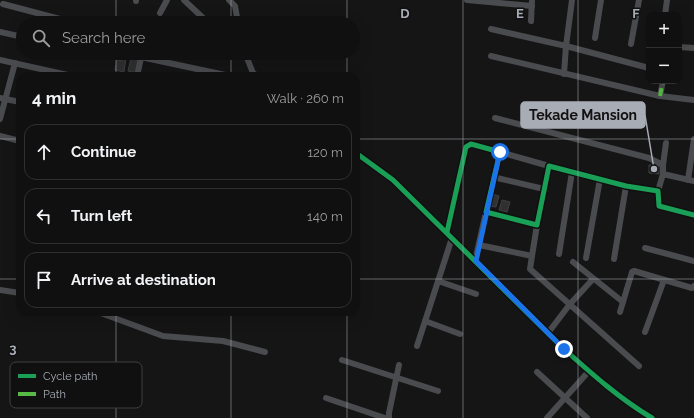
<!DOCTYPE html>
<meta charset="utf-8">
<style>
body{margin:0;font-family:Raleway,sans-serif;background:#191919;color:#f1f3f6}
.controls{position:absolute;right:12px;top:12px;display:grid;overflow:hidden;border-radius:8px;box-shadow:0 4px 16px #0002}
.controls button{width:36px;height:36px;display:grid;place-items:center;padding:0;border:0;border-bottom:1px solid #303030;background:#101010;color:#f1f3f6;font:20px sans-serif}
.stop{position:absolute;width:12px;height:12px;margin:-9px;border:3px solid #1a73e8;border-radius:50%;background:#fff}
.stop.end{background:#1a73e8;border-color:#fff;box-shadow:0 1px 4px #0008}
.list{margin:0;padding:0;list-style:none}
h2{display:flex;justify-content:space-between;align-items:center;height:52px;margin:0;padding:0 16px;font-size:17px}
h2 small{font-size:13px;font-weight:400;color:#9c9d9f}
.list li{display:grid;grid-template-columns:26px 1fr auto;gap:12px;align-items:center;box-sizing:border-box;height:56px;margin:0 8px 8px;padding:0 8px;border:1px solid #303030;border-radius:12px}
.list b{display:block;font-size:15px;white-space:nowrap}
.list em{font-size:13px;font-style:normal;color:#9c9d9f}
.icon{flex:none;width:22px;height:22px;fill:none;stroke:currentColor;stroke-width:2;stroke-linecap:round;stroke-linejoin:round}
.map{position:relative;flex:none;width:694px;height:418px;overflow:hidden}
.search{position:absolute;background:#101010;box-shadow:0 4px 16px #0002;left:16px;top:16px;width:344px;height:44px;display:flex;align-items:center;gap:10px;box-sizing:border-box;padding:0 14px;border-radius:22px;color:#9c9d9f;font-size:15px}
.panel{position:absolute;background:#101010;box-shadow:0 4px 16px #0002;left:16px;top:72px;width:344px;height:244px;border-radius:12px}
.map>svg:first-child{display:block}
.building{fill:#303031;stroke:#3e3f42}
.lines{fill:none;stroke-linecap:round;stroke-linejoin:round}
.minor{stroke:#4a4b4e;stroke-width:6}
.quiet{stroke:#58b947;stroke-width:4;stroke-dasharray:8 4;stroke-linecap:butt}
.cycleway-casing{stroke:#101011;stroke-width:8}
.cycleway{stroke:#1a9f57;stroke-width:5}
.route{stroke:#1a73e8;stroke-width:5}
.grid{fill:none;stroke:#a8acb5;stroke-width:1;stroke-opacity:0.55}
.key{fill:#101011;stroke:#3e3f42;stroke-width:1}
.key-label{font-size:11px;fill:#a8acb5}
.grid-label{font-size:13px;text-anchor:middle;font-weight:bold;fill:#a8acb5;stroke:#101011;stroke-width:3;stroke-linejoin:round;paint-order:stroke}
.leader{fill:none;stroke:#a8acb5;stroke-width:1.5}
.callout-dot{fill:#a8acb5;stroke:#101011;stroke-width:1.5}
.callout{fill:#a8acb5;stroke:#a8acb5;stroke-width:1.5}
.callout-label{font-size:14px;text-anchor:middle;font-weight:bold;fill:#111}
</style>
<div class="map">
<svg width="694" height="418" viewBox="0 0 694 418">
<rect width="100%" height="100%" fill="#151516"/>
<g class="building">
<polygon points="122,58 126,58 124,72 115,70 117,60 122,61"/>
<polygon points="131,58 140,61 137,73 128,71"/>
<polygon points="649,165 659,166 659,174 649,173"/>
<polygon points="492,194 499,196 496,207 489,206"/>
<polygon points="502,200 510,202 507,212 499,210"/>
</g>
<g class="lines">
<g class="minor">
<polyline points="184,0 202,17"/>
<polyline points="229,0 235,6 238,23"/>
<polyline points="467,0 532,6"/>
<polyline points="572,0 566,46 649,68"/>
<polyline points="136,1 136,0"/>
<polyline points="3,4 75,23"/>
<polyline points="160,13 167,0"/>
<polyline points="665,15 667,0"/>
<polyline points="531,21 532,0"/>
<polyline points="491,29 566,46 564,74"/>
<polyline points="0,32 23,37"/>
<polyline points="595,38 601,0"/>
<polyline points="631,44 639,0"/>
<polyline points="679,47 694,48"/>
<polyline points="122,53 230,76"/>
<polyline points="245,53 253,73 257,76"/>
<polyline points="491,56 660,96 694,100"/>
<polyline points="0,60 72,76"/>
<polyline points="137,76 141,58"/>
<polyline points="660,96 663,81"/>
<polyline points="0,98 20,102"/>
<polyline points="495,118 649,158 663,165 663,174"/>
<polyline points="0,119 15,63"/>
<polyline points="0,136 20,141"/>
<polyline points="500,152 549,166"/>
<path d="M356,153L393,180L564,349C592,374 620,399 652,418"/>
<polyline points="663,165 666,143"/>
<polyline points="493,177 544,189"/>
<polyline points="688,180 694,139"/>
<polyline points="658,191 663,174 694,181"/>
<polyline points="447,232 466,147 471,144 500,152 486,212 537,225 549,166 626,186 658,191 659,206 694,215"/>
<polyline points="479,245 532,256 530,269 639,366"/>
<polyline points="645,248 694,261"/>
<polyline points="559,254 572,172"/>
<polyline points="532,256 537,225"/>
<polyline points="586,258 600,179"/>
<polyline points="614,259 626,186"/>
<polyline points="475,261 486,212"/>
<polyline points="573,262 623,302"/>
<polyline points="438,281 476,294"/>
<polyline points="0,290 20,293"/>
<polyline points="98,312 163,336 223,341 265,352"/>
<polyline points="234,312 236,312"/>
<polyline points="620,312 632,272 634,271 692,288 694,286"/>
<polyline points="425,321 460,334"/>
<polyline points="645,332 664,280"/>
<polyline points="548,333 570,304 593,279"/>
<polyline points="417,346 452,238"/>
<polyline points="342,360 438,391"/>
<polyline points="537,372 587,418"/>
<polyline points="326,398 385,418"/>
<polyline points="389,418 389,413 399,365"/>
<polyline points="547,418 589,371"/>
</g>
<polyline class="quiet" points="660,96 663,81"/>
<defs>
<g id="cycleway">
<path d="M356,153L393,180L564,349C592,374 620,399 652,418"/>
<polyline points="447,232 466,147 471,144 500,152 486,212 537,225 549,166 626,186 658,191 659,206 694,215"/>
</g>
</defs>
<use href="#cycleway" class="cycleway-casing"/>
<use href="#cycleway" class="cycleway"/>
</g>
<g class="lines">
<polyline class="route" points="500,152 476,261 564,349"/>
</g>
<path class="grid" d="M116,0V23M231,0V23M347,0V23M463,0V418M578,0V418M116,53V76M231,53V76M347,53V76M0,139H20M356,139H694M0,279H20M356,279H694M116,312V418M231,312V418M347,312V418"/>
<rect x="10" y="362" width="132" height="46" rx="6" class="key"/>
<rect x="18" y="374" width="18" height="4" fill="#1a9f57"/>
<rect x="18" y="392" width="18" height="4" fill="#58b947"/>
<g class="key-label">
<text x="43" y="380">Cycle path</text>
<text x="43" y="398">Path</text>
</g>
<g class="grid-label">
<text x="405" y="18">D</text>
<text x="520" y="18">E</text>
<text x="636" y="18">F</text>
<text x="13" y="353">3</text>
</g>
<path class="leader" d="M654 169L645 115"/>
<circle class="callout-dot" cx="654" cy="169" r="4"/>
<rect class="callout" x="521" y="102" width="124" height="26" rx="4"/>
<g class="callout-label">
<text x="583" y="120">Tekade Mansion</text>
</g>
</svg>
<div class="controls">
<button>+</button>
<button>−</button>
</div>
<div class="stop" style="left:500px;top:152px"></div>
<div class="stop end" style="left:564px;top:349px"></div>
<div class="search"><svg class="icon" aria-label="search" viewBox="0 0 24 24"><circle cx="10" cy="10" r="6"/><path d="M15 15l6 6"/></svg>Search here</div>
<section class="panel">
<h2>4 min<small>Walk · 260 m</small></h2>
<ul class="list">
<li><svg class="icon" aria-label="ahead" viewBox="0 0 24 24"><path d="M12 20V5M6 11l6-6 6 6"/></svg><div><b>Continue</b></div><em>120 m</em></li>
<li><svg class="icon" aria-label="left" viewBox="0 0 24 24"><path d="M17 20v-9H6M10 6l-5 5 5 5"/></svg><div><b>Turn left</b></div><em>140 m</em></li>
<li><svg class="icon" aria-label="arrive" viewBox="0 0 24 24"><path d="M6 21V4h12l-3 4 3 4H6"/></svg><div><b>Arrive at destination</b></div></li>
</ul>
</section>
</div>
